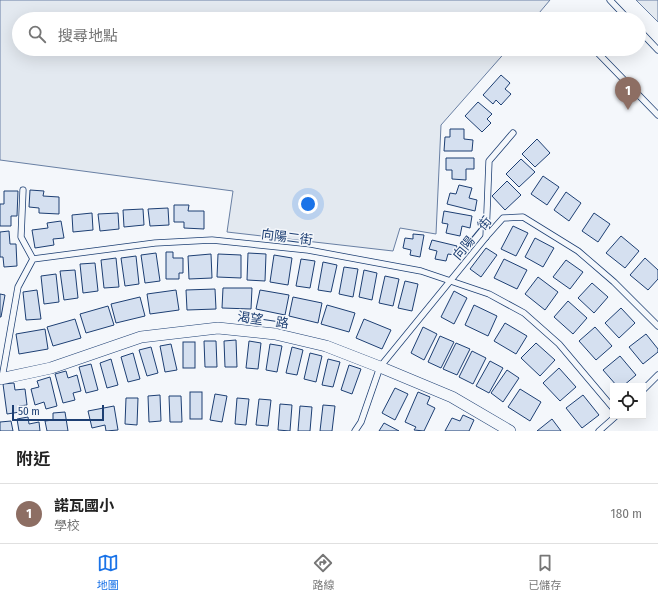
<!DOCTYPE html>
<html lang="zh-TW">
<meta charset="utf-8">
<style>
body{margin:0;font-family:"Fira Sans Condensed","Noto Sans TC",sans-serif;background:#f6f6f6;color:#222}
.controls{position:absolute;right:12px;bottom:12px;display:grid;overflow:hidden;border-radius:0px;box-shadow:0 4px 16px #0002}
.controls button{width:36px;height:36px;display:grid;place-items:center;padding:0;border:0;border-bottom:1px solid #e0e0e0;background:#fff;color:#222;font:20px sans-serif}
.scale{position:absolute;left:12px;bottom:10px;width:92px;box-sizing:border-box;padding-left:4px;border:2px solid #1d3f73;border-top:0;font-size:11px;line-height:14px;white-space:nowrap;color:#1d3f73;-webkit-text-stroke:3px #f4f7fb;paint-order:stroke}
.you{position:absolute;left:308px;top:204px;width:14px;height:14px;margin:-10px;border:3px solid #fff;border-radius:50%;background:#1a73e8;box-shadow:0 0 0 6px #1a73e833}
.badge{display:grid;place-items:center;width:26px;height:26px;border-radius:50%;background:#1a73e8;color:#fff;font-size:13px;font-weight:700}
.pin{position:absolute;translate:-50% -33px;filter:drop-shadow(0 1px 2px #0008)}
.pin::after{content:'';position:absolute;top:21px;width:14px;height:12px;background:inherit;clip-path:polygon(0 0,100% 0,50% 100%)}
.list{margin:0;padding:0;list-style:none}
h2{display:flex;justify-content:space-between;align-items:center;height:52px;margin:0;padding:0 16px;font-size:17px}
h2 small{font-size:13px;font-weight:400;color:#767676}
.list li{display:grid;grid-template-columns:26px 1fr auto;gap:12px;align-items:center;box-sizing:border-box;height:60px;padding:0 16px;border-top:1px solid #e0e0e0}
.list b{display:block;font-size:15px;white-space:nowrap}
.list p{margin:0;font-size:13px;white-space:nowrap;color:#767676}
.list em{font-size:13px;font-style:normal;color:#767676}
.icon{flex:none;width:22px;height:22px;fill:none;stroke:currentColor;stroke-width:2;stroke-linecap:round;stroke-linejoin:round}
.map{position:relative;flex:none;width:658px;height:431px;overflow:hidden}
.search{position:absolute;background:#fff;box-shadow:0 4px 16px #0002;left:12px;right:12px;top:12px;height:44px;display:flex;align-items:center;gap:10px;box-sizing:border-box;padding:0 14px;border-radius:22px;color:#767676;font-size:15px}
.sheet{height:112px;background:#fff}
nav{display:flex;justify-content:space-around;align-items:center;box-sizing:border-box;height:56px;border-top:1px solid #e0e0e0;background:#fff;font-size:11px;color:#767676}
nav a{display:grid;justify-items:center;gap:2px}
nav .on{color:#1a73e8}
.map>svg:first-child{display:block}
.green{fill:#e3e9f0;stroke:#687fa3}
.building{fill:#d5e0f0;stroke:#1d3f73}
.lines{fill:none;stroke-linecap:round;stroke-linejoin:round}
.service-casing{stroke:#1d3f73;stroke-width:7}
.minor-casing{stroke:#1d3f73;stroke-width:12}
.service{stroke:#f4f7fb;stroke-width:5.5}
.minor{stroke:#f4f7fb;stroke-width:11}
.labels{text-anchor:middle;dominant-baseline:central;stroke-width:3;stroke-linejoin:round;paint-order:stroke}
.street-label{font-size:13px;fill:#1d3f73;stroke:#f4f7fb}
</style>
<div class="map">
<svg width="658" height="431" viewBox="0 0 658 431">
<rect width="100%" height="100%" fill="#f4f7fb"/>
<g class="green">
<polygon points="0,0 550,0 534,19 19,19 19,49 508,49 441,125 436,234 400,228 393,251 227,232 233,191 0,160"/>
<polygon points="636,0 658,0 658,22"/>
</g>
<g class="building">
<polygon points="501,75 510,83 505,89 511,94 501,105 496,100 493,104 483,95"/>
<polygon points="478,102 492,114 487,119 491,123 482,132 465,116"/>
<polygon points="450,129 464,129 464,139 473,140 472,151 444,151 445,137 450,137"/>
<polygon points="537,139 550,153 535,167 522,154"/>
<polygon points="446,158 474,158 474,169 466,169 466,180 452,179 452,170 446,170"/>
<polygon points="521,159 535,172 519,187 506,174"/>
<polygon points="543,176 559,187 547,205 531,194"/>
<polygon points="507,181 521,195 505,210 492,196"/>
<polygon points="459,185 472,188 469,198 477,200 475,211 447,204 450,193 456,194"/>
<polygon points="30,190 44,191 43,196 59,197 59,214 39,213 39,208 29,207"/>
<polygon points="4,191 18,191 17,216 11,216 11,226 0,226 0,204 4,204"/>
<polygon points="566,192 581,203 569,221 554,210"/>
<polygon points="174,205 189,205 188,211 204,211 204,229 184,228 184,222 174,222"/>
<polygon points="168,208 169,225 150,226 148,209"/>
<polygon points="143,209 144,225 124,227 123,210"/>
<polygon points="444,211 472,216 470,228 462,226 460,236 446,233 448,224 442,223"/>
<polygon points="92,213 93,230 73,232 72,215"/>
<polygon points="118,213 119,229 100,231 98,214"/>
<polygon points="594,213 610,224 598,242 582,231"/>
<polygon points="61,221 64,238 53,239 54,245 35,248 32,230 48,228 47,223"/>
<polygon points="513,226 528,233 516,256 501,249"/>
<polygon points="9,231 10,244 16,244 17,266 4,267 3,257 0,257 0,232"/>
<polygon points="413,234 424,235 420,257 410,255 411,250 403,248 405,238 413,239"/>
<polygon points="621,236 639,251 625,268 606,253"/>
<polygon points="535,238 554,248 543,267 525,257"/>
<polygon points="432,240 457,246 455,255 448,254 446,261 435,259 437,251 429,249"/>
<polygon points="486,248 497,255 481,277 470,269"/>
<polygon points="166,252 173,252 173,258 183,258 183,273 179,273 179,279 166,279"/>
<polygon points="156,253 160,281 145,283 141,255"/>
<polygon points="248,253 266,254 265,281 247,280"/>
<polygon points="211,254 212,278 189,279 188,256"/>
<polygon points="218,254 241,255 241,278 217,277"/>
<polygon points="274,255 292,258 288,285 270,282"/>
<polygon points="136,256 139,284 125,286 121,258"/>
<polygon points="116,258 119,287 104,288 101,260"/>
<polygon points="645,258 658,270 658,279 648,290 630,275"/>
<polygon points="301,259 315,261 310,288 296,286"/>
<polygon points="504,259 527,270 517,289 494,278"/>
<polygon points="566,260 583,272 570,289 553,277"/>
<polygon points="323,262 337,265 331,292 318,290"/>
<polygon points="95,263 98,291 83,293 80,264"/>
<polygon points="344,267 358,269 353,297 339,294"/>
<polygon points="75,270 78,298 64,300 60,271"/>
<polygon points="364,270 377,273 372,300 359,297"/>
<polygon points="56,274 59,302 44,304 41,276"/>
<polygon points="385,276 399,279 393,306 379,303"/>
<polygon points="538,277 558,292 545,310 525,294"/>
<polygon points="405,281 418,284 412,311 398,308"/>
<polygon points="592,283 608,297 594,313 578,298"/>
<polygon points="223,288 252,288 251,309 222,308"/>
<polygon points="215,289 216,309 187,310 186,290"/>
<polygon points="37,290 41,319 26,320 23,292"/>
<polygon points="176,290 179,310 150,314 147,294"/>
<polygon points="260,290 289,295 285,315 256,309"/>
<polygon points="454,291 467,298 454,324 441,317"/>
<polygon points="0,294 5,295 1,317 0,317"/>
<polygon points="140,297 145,316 116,323 111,304"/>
<polygon points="293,297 322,303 318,323 289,316"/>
<polygon points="568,301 587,318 573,334 554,317"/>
<polygon points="327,305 355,313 349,332 321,324"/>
<polygon points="474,305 497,316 488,336 465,325"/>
<polygon points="108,306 114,325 86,333 80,314"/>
<polygon points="621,308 635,323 619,338 605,323"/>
<polygon points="75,319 81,338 53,346 47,327"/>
<polygon points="364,319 391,330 382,349 356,338"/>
<polygon points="505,323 527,336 516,354 494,341"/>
<polygon points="423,327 437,334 424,360 411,353"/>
<polygon points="595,327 612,346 596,360 579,341"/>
<polygon points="45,329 48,349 19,354 16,334"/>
<polygon points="646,334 658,349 658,352 643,364 629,347"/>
<polygon points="440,336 454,342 441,368 428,362"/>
<polygon points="236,340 237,367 225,367 224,341"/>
<polygon points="204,341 216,341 217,367 205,367"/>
<polygon points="249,341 261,343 258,369 246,368"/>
<rect x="183" y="342" width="12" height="26"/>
<polygon points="456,343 470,349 457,375 443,369"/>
<polygon points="536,343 555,360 540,376 521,358"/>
<polygon points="171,344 177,370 165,372 160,346"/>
<polygon points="270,344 282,346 277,372 266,370"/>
<polygon points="151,347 158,373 147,376 139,350"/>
<polygon points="292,347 303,350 297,375 286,373"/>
<polygon points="472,351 486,358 473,384 459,377"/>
<polygon points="133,353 140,379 128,382 121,357"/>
<polygon points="310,353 322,356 316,382 304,379"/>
<polygon points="620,356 636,375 623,386 617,386 603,370"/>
<polygon points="111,359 118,385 107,388 100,363"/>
<polygon points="328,359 340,362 333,387 322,385"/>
<polygon points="490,361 503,368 489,393 476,386"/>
<polygon points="91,364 98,390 86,393 79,367"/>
<polygon points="349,365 361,369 352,394 341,390"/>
<polygon points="559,368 576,387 560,401 543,383"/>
<polygon points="507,370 519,378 503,402 491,393"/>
<polygon points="66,371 68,378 77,375 81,391 73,393 75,400 63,403 55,374"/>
<polygon points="50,377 57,406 46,409 44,402 35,405 31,389 39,387 37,381"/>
<polygon points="14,383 15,390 25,389 27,405 19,406 20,412 7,414 3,384"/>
<polygon points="395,388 408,394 395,420 382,413"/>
<polygon points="520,389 541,402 530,421 508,407"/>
<rect x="190" y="392" width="12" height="27"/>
<polygon points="418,392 430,397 427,404 435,408 424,431 414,430 416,427 405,422"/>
<polygon points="215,394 227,396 222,422 210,420"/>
<polygon points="160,395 161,421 149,422 148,396"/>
<polygon points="583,395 599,415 582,428 566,408"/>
<polygon points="169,396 181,396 182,422 170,422"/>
<polygon points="126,398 138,398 137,425 125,424"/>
<polygon points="237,398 249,399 246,425 235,424"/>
<polygon points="259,399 271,400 268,426 256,425"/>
<polygon points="280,404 292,405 290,431 278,430"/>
<polygon points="323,405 335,406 332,431 320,431"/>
<polygon points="114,406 118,430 106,431 105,425 92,428 88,411"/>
<polygon points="300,406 312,407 310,431 298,431"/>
<polygon points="65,412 68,431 47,431 45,421 53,420 53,413"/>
<polygon points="463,415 474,420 469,431 445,431 452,418 460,421"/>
<polygon points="28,417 29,424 39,422 40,431 19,431 17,419"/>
<polygon points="552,419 561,431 537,431"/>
<polygon points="11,421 13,431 0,431 0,422"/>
<polygon points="384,423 399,431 379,431"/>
</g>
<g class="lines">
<defs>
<g id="service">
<polyline points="610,0 628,19"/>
<polyline points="564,18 565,19"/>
<polyline points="639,30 658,50"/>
<polyline points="594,49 658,115"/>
<polyline points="23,190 21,237 33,259"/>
<polyline points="486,237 489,161 513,133"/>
<polyline points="2,378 18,287 33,259 155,243 212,240 308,250 421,271 489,294 524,313 559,344 613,408"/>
<polyline points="643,390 658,375"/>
<polyline points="355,431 361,422 380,367 486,237 503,218 523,217 578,251 614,282 658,326"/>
<polyline points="599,431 616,416"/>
</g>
<polyline id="minor" points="0,379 51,368 141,337 218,328 275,334 326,346 380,367 452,397 510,431"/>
</defs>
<use href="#service" class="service-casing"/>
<use href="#minor" class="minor-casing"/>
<use href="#service" class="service"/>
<use href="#minor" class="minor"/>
</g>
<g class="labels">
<g class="street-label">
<text transform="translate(287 237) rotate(7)">向陽二街</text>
<text transform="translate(472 238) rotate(-50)">向陽一街</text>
<text transform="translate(263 320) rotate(8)">渴望一路</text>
</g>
</g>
</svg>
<div class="controls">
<button><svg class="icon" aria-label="locate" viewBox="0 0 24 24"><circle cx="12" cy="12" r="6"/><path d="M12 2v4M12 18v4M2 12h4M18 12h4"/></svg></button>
</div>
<div class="scale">50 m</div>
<div class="you"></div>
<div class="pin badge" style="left:628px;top:110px;background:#8d6e63">1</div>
<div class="search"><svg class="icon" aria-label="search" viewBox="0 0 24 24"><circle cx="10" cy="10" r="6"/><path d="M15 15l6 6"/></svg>搜尋地點</div>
</div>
<section class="sheet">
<h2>附近<small></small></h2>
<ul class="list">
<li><span class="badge" style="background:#8d6e63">1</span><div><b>諾瓦國小</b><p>學校</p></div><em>180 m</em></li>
</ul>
</section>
<nav>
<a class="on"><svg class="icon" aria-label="map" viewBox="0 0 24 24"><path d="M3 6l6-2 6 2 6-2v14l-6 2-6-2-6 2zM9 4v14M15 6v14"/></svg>地圖</a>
<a><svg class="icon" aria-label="directions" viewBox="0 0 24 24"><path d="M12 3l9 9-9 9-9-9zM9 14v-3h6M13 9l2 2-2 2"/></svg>路線</a>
<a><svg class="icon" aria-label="saved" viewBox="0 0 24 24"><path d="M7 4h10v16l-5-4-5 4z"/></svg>已儲存</a>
</nav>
